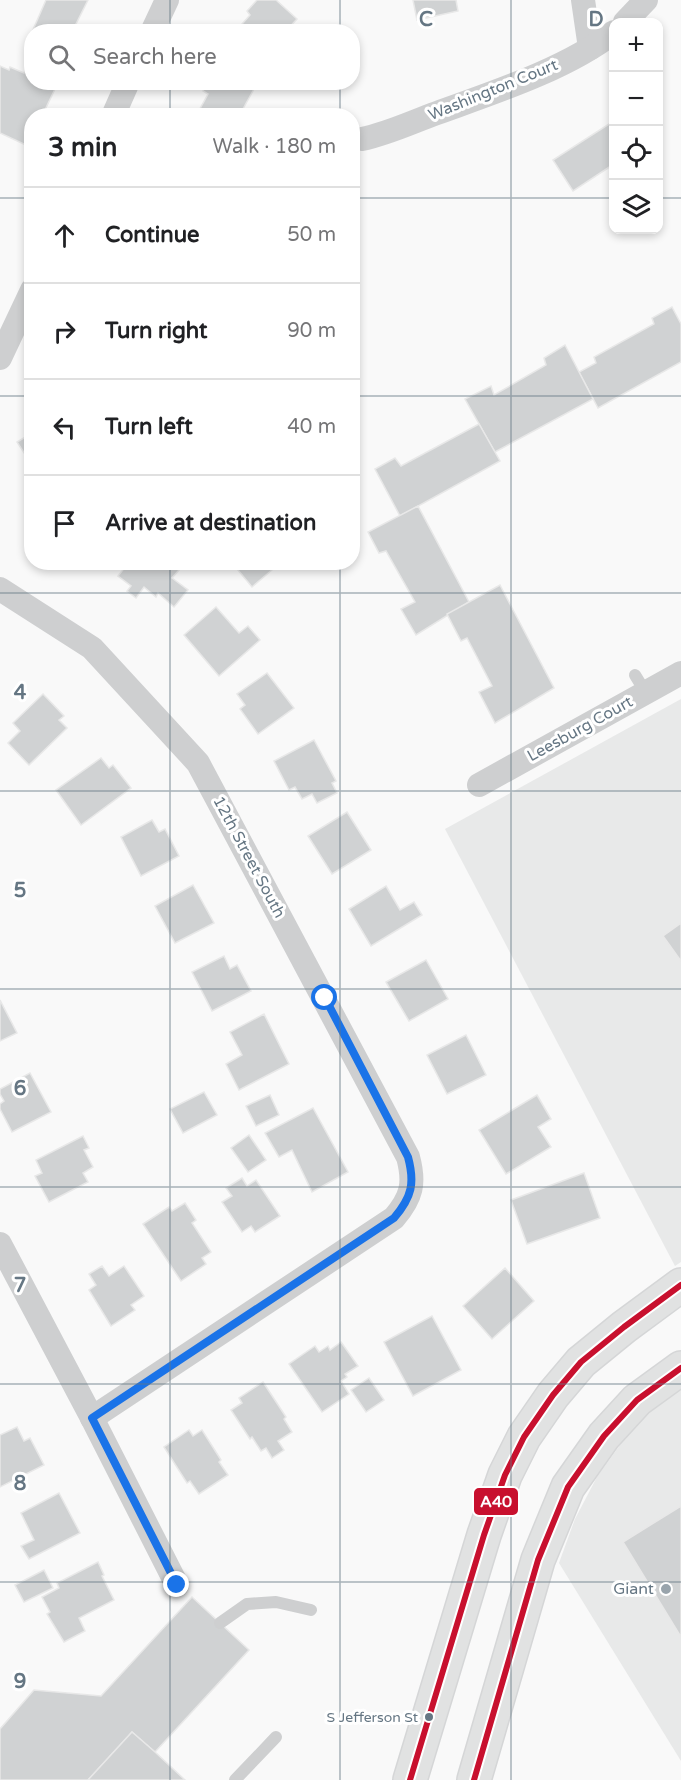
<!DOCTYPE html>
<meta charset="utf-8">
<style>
body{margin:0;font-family:"Varela Round",sans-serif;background:#f2f2f2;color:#202124}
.controls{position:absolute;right:18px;top:18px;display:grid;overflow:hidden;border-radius:12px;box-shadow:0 3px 9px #0003}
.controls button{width:54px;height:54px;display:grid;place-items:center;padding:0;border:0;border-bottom:2px solid #e0e0e0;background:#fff;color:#202124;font:30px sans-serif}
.stop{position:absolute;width:18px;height:18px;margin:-14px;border:4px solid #1a73e8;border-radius:50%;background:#fff}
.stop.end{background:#1a73e8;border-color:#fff;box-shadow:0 2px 6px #0008}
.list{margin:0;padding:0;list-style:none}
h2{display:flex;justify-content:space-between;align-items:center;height:78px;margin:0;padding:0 24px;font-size:26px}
h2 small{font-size:20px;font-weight:400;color:#757577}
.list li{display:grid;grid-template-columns:39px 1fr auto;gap:18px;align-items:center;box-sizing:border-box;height:96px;padding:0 24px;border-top:2px solid #e0e0e0}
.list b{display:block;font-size:22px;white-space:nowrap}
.list em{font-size:20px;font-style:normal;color:#757577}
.icon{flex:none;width:33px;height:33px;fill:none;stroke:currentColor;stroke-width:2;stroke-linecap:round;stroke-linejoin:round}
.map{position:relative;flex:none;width:681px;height:1780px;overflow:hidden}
.search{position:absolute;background:#fff;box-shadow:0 3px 9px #0003;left:24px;top:24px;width:336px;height:66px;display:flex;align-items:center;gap:15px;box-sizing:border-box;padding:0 21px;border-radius:24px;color:#757577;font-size:22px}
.panel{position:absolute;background:#fff;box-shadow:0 3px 9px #0003;left:24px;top:108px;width:336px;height:462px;border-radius:24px}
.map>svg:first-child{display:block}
.built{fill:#e8e9e9}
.building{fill:#d0d2d3;stroke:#e8e8e8;stroke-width:1.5}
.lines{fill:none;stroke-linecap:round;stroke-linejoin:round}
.secondary-casing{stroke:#d5d6d7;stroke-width:36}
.lane{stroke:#cecfd0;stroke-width:12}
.street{stroke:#cecfd0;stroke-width:24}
.secondary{stroke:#e1e2e2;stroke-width:33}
.bus-1-casing{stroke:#fff;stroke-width:10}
.bus-1{stroke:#c8102e;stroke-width:6}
.route{stroke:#1a73e8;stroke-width:8}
.grid{fill:none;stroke:#657683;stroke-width:1.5;stroke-opacity:0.55}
.poi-dot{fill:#99a4ac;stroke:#fff;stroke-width:2}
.bus-dot{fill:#657683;stroke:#fff;stroke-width:2}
.labels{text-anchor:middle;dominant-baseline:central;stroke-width:6;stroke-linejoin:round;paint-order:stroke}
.bus-label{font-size:14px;fill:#657683;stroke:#fff;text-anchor:end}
.street-label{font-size:16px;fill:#657683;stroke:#fff}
.poi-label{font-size:16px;fill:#657683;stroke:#fff;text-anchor:end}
.grid-label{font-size:20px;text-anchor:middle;font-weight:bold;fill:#657683;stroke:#fff;stroke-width:6;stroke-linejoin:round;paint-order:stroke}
.line-badge{stroke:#fff;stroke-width:2}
.badge-label{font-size:16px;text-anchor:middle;font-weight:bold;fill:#fff}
</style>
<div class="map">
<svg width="681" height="1780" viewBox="0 0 681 1780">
<rect width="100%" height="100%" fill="#f9f9f9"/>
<g class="built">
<polygon points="681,699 681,1262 675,1266 445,829"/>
<polygon points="681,1382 681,1761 559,1563 575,1519 597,1477 625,1438 659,1401"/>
</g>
<g class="building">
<polygon points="46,0 88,0 72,32 32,32"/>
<polygon points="257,0 276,0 297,19 285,32 235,32 250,15 247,11"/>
<polygon points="413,0 456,0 458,11 417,20"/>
<polygon points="28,64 32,66 32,82 45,82 45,84 55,89 42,116 32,116 32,139 28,146 0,133 0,66 9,70 10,67 24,73"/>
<polygon points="207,82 243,82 254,89 239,116 196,116 208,94 203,91"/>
<polygon points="609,124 614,131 614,164 573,191 553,160"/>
<polygon points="672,307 681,324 681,362 598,408 579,372 596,363 594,357 654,324 652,318"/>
<polygon points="565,345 593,399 495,452 465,399 491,386 494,395 546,365 544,358"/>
<polygon points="479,424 500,461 400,516 375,469 395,458 401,466"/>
<polygon points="32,433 32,465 17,442"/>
<polygon points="418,506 469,602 416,635 401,609 415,602 386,551 379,553 368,532"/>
<polygon points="129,562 169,562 179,570 172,578 188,590 174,607 158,593 156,597 144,587 136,598 127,591 131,586 118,576"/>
<polygon points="235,562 279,562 279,564 252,587 233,564"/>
<polygon points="500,585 554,688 495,723 479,692 492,686 467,638 461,641 447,614"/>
<polygon points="216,607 239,633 248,626 260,640 219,676 184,635"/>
<polygon points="267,673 294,708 258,734 240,709 245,705 237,694"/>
<polygon points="43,694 64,716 59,720 67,728 29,765 8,743 20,731 13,723"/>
<polygon points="314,740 336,781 332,783 337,793 317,803 312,794 302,799 295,787 289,790 274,761"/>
<polygon points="101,758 109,768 113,765 131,788 81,825 56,790"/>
<polygon points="347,812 371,850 332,874 308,836"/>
<polygon points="152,820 159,832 165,829 179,856 141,876 121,837"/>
<polygon points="193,885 214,923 175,943 155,906"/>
<polygon points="386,886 400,910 414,902 422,915 371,946 349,909"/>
<polygon points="681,923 681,961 663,936"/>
<polygon points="224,956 230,969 237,965 251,991 212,1011 192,972"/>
<polygon points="426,960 448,999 409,1021 386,982"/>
<polygon points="0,1000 17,1033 0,1041"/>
<polygon points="264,1014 289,1064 239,1090 226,1064 242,1055 230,1032"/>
<polygon points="466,1035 486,1075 447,1094 427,1055"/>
<polygon points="30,1073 51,1112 12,1132 0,1109 0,1104 4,1101 0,1094 0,1089"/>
<polygon points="204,1092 217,1115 183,1133 170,1109"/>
<polygon points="270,1095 279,1115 256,1126 246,1106"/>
<polygon points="537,1095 551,1119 538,1127 551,1147 506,1174 479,1130"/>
<polygon points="313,1108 348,1172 312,1192 292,1150 279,1157 265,1133"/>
<polygon points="249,1135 266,1160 248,1172 231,1148"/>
<polygon points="83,1136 89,1148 84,1150 93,1167 83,1173 88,1182 49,1202 35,1176 42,1173 36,1160"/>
<polygon points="584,1173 600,1218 527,1244 511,1200"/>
<polygon points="242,1178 247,1186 256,1180 280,1216 255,1232 251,1226 242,1232 222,1202 232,1196 226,1188"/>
<polygon points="185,1203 196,1220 192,1223 211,1252 202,1258 206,1264 181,1281 143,1224 169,1207 172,1211"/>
<polygon points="102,1266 109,1276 124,1266 144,1296 131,1305 135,1310 111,1326 89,1290 96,1285 89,1274"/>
<polygon points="505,1268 534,1301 492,1339 463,1306"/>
<polygon points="432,1316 461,1370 413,1396 384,1342"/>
<polygon points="341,1342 358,1366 345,1374 347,1377 341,1381 349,1394 322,1412 289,1364 315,1346 319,1352 328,1346 330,1350"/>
<polygon points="369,1378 384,1400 366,1412 351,1390"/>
<polygon points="263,1382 286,1417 284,1419 292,1432 278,1441 284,1450 272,1458 266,1448 261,1451 252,1437 250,1439 231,1410 242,1403 239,1398"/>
<polygon points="17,1427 24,1441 30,1438 44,1465 0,1487 0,1435"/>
<polygon points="189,1430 193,1436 202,1430 221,1460 219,1462 228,1475 199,1494 190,1481 187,1483 164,1447"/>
<polygon points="59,1493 80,1533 29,1559 21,1546 34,1540 21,1513"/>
<polygon points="681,1506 681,1637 623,1542"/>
<polygon points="98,1562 104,1575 102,1576 114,1600 79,1618 85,1631 64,1642 47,1614 50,1612 42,1597 59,1588 57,1583"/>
<polygon points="44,1570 53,1588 24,1602 15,1585"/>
<polygon points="192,1597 249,1650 155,1752 132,1732 88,1780 0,1780 0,1729 34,1690 101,1696"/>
<polygon points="132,1732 155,1752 185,1780 88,1780"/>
</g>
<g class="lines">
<defs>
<g id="secondary">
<polyline points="410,1780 484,1535 505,1475 524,1437 553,1395 581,1362 624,1327 681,1285"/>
<polyline points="474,1780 538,1560 568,1487 604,1436 637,1400 681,1368"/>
</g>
</defs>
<use href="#secondary" class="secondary-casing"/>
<g class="lane">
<polyline points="635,675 646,693"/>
<polyline points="220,1623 247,1604 276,1602 311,1610"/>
<polyline points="235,1780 276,1737"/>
</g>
<g class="street">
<polyline points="583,0 590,48"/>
<polyline points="625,22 646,0"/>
<polyline points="152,32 167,0"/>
<polyline points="113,116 128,82"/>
<path d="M362,139C387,134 412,122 437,113C492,93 567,69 614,32"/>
<polyline points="0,358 32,290"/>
<path d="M0,589L92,648L198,763L408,1157C415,1183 412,1197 394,1218L92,1418"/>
<polyline points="479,785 681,673"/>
<polyline points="0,1244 92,1418 177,1585"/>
</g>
<use href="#secondary" class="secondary"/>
<defs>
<g id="bus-1">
<polyline points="410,1780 484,1535 505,1475 524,1437 553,1395 581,1362 624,1327 681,1285"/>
<polyline points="474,1780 538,1560 568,1487 604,1436 637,1400 681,1368"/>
</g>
</defs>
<use href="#bus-1" class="bus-1-casing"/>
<use href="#bus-1" class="bus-1"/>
</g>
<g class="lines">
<path class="route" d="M177,1585L92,1418L394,1218C412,1197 415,1183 408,1157L325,998"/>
</g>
<path class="grid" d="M170,0V32M340,0V32M511,0V1780M170,82V116M340,82V116M0,198H32M352,198H614M658,198H681M0,396H32M352,396H681M170,562V1780M340,562V1780M0,593H681M0,791H681M0,989H681M0,1187H681M0,1384H681M0,1582H681"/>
<circle class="poi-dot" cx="666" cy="1589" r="6"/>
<circle class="bus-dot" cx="429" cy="1717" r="5"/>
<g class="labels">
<g class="bus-label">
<text x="418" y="1717">S Jefferson St</text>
</g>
<g class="street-label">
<text transform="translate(493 90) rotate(-22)">Washington Court</text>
<text transform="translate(580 729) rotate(-29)">Leesburg Court</text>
<text transform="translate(249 857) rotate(62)">12th Street South</text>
</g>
<g class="poi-label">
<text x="654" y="1589">Giant</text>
</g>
</g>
<g class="grid-label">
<text x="426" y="26">C</text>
<text x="596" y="26">D</text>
<text x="20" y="699">4</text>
<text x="20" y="897">5</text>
<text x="20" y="1095">6</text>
<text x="20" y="1292">7</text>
<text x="20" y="1490">8</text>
<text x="20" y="1688">9</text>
</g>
<rect class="line-badge" x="473" y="1487" width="46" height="29" rx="6" fill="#c8102e"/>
<g class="badge-label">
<text x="496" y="1507">A40</text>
</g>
</svg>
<div class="controls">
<button>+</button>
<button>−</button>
<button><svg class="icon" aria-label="locate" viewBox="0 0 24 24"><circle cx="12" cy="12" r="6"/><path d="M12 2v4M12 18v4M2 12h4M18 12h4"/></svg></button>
<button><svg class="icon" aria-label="layers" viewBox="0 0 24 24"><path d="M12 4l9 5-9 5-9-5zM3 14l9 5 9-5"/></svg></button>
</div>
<div class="stop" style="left:325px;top:998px"></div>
<div class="stop end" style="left:177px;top:1585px"></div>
<div class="search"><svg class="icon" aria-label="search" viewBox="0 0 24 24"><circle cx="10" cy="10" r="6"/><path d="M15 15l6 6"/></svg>Search here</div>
<section class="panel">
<h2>3 min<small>Walk · 180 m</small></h2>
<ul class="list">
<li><svg class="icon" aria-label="ahead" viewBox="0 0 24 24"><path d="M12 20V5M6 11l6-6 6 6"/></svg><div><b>Continue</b></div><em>50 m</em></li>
<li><svg class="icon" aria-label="right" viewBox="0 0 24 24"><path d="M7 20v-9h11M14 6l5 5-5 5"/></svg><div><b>Turn right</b></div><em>90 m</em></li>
<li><svg class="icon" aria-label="left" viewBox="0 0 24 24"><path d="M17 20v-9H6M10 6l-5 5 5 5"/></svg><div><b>Turn left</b></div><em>40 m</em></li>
<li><svg class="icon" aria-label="arrive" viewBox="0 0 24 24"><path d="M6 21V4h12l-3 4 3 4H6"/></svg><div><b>Arrive at destination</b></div></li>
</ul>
</section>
</div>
